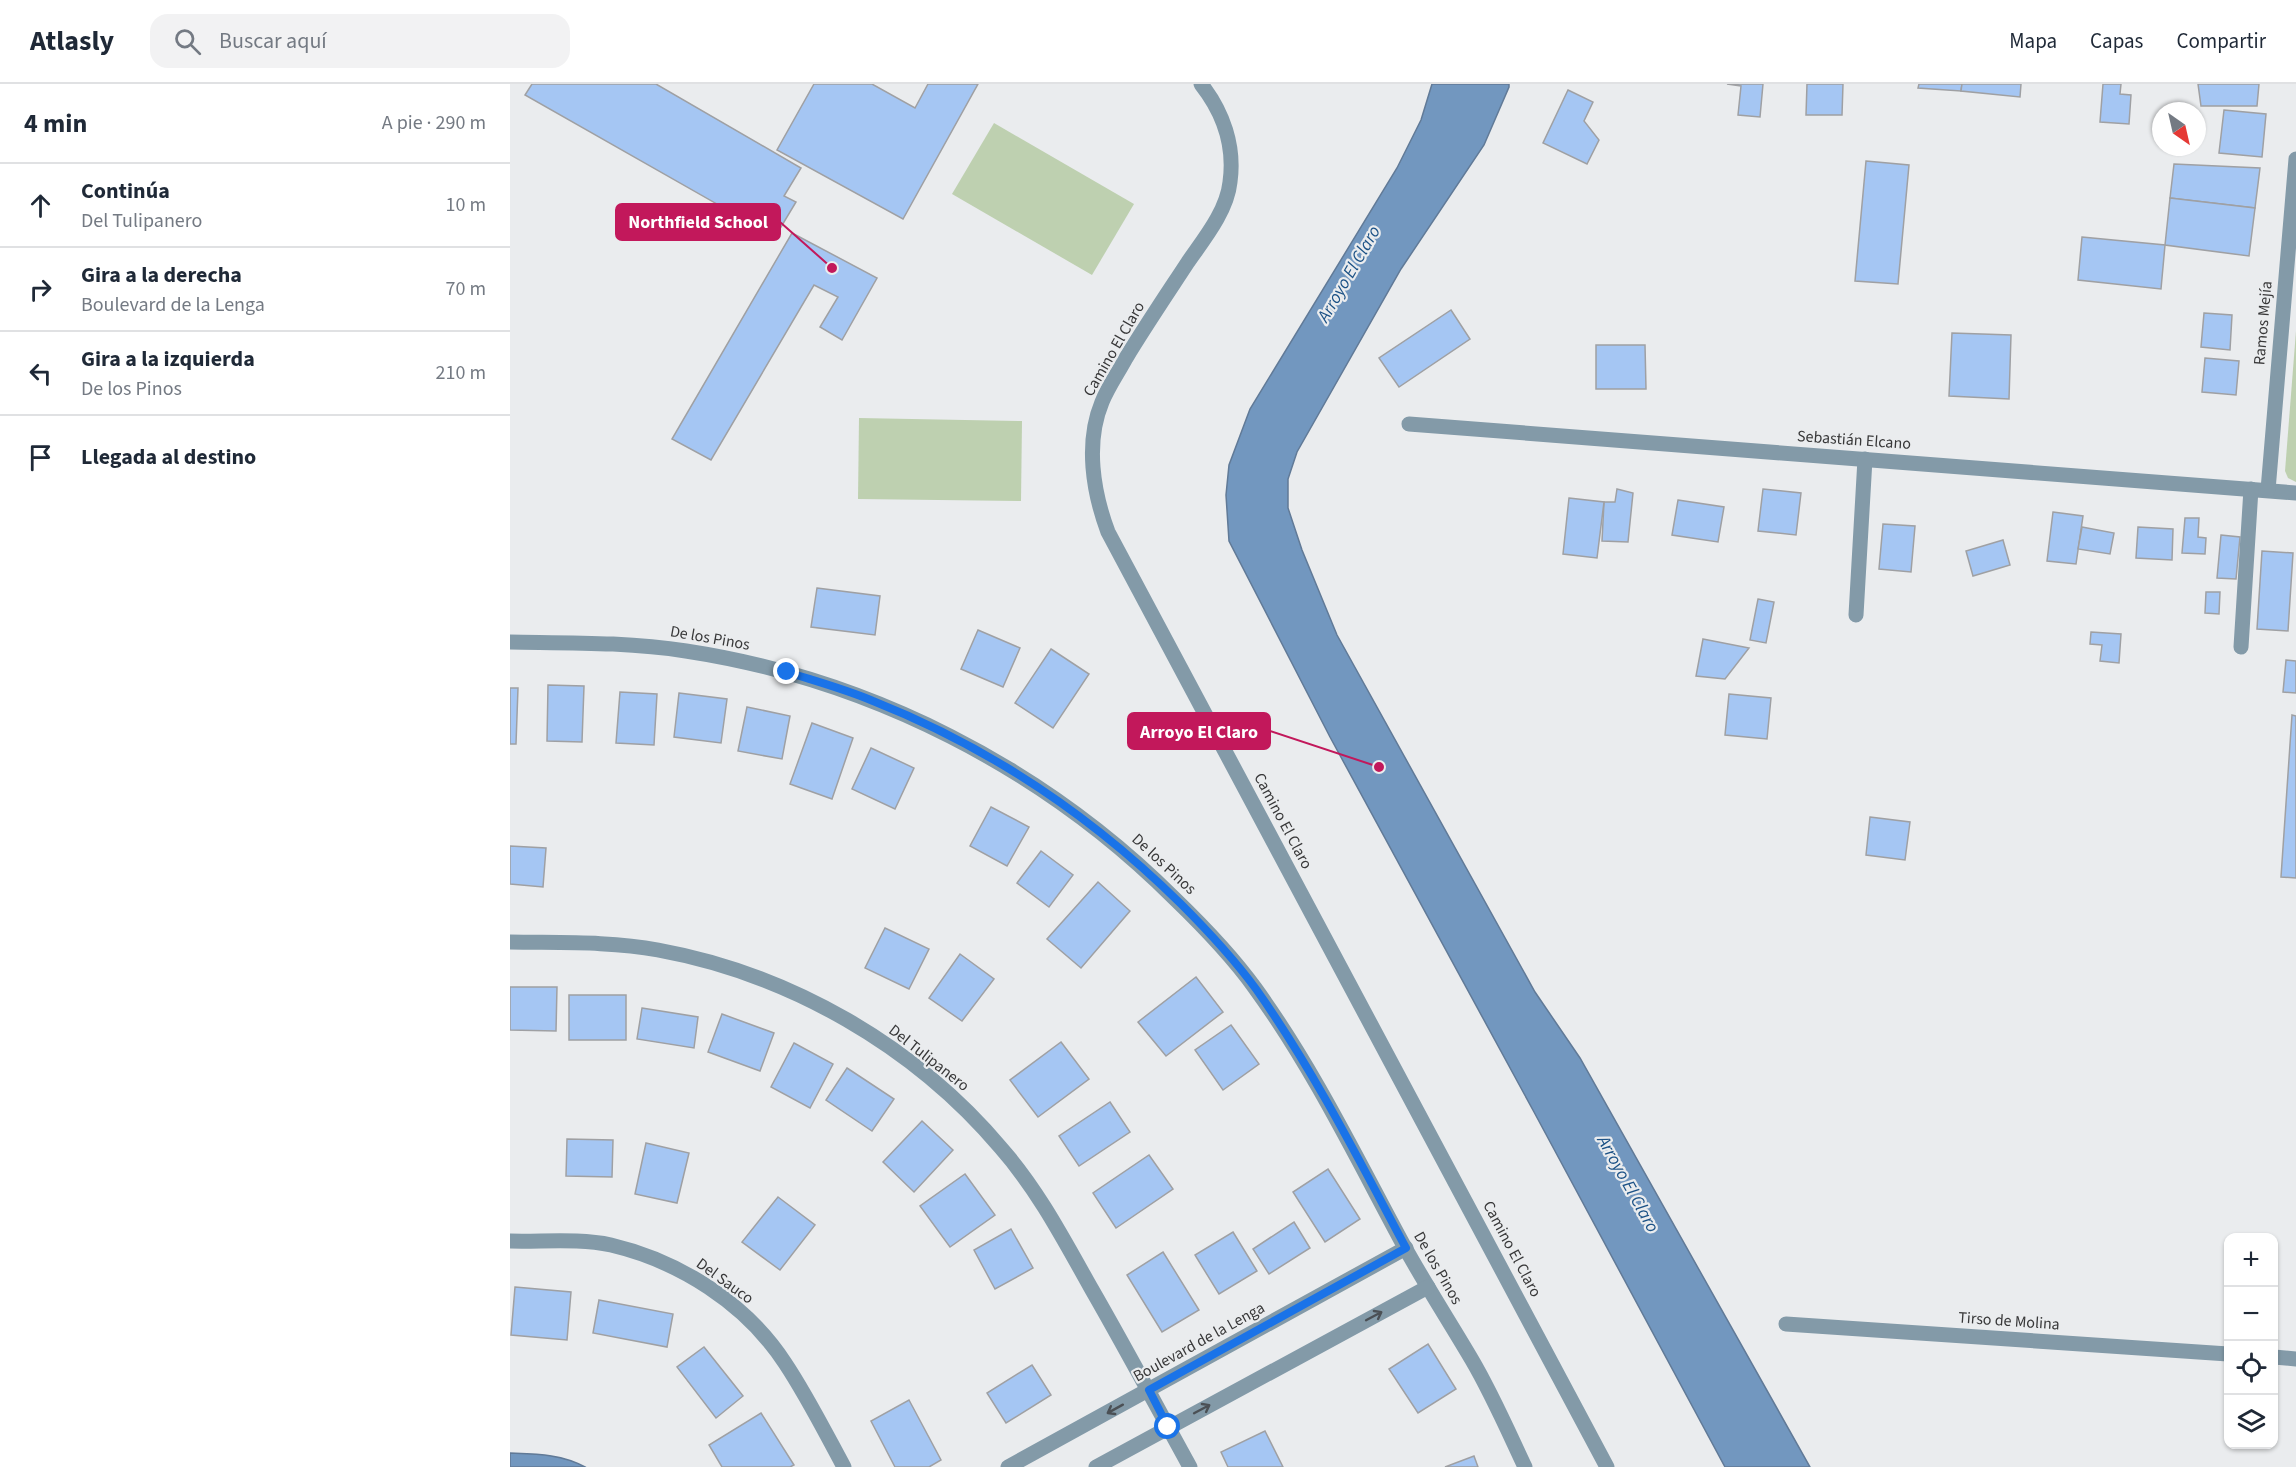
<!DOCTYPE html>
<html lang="es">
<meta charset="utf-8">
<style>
body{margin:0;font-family:"Source Sans 3",sans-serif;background:#f2f2f3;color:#1f2937}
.controls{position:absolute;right:18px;bottom:18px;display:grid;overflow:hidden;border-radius:12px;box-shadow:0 2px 4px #0004}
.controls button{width:54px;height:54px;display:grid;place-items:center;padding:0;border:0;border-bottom:2px solid #e0e1e3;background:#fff;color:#1f2937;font:30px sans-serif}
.compass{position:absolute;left:1642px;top:18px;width:54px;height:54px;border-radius:50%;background:#fff;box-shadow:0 2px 4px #0004;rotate:146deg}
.stop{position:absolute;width:18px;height:18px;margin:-14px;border:4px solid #1a73e8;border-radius:50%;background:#fff}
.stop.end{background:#1a73e8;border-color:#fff;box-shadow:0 2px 6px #0008}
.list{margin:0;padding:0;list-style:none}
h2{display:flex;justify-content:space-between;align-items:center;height:78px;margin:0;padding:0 24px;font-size:26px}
h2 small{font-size:20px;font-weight:400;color:#747a83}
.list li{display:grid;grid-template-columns:39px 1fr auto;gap:18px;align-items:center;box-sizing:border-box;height:84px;padding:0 24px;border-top:2px solid #e0e1e3}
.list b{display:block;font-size:22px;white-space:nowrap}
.list p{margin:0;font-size:20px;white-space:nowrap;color:#747a83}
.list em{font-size:20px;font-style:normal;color:#747a83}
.icon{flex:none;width:33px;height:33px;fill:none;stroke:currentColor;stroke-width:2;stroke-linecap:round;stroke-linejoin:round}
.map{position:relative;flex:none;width:1786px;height:1383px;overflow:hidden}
header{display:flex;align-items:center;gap:36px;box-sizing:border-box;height:84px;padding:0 30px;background:#fff;border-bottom:2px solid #e0e1e3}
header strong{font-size:28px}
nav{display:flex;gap:33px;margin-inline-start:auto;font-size:21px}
.search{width:420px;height:54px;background:#f2f2f3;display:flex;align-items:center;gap:15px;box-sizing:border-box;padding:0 21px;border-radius:18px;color:#747a83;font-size:22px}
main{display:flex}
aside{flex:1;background:#fff}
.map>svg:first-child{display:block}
.green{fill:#bed0b0}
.water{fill:#7297bf;stroke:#617a97;stroke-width:1.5}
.building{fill:#a5c6f3;stroke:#9fa0a3;stroke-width:1.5}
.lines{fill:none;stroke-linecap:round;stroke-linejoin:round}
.minor{stroke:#839aa8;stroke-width:15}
.oneway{stroke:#4b5055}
.route{stroke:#1a73e8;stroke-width:8}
.labels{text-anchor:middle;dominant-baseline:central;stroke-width:4.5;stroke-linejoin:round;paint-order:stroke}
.street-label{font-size:16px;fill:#383839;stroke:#eaecee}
.water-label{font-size:18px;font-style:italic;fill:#1c5286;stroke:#eaecee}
.leader{fill:none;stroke:#c2185b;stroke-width:2}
.callout-dot{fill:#c2185b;stroke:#eaecee;stroke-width:2}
.callout{fill:#c2185b;stroke:#c2185b;stroke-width:2}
.callout-label{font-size:18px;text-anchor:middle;font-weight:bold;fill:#fff}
</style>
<header>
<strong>Atlasly</strong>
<div class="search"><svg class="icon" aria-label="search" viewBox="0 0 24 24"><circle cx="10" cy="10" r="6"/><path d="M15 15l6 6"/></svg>Buscar aquí</div>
<nav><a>Mapa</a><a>Capas</a><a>Compartir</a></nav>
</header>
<main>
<aside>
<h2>4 min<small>A pie · 290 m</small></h2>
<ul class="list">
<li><svg class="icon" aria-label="ahead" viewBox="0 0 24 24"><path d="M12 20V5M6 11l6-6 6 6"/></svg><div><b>Continúa</b><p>Del Tulipanero</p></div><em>10 m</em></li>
<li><svg class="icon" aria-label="right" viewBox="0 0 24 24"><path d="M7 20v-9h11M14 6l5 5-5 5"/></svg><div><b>Gira a la derecha</b><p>Boulevard de la Lenga</p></div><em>70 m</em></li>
<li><svg class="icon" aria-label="left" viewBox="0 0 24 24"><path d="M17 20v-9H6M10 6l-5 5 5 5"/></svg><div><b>Gira a la izquierda</b><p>De los Pinos</p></div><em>210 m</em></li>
<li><svg class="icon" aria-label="arrive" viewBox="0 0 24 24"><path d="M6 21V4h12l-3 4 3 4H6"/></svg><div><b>Llegada al destino</b></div></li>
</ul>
</aside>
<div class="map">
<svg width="1786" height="1383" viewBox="0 0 1786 1383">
<rect width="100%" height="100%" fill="#eaecee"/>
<g class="green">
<polygon points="484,39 624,120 582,191 442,110"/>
<polygon points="1786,247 1786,398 1778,394 1775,387"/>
<polygon points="349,334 512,337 511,417 348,415"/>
</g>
<g class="water">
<polygon points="922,0 999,0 999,3 974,61 891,185 787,368 778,395 778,424 792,466 827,551 1025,908 1070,974 1300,1383 1215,1383 1024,1028 820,653 719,457 716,411 719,381 740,325 887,84 911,36"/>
<path d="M0,1369C26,1370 52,1370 75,1383H0Z"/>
</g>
<g class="building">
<polygon points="22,0 146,0 291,84 274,112 286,118 265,153 15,11"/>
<polygon points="304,0 362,0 405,24 418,0 468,0 393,135 267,66"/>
<polygon points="1253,0 1250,33 1228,31 1231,2 1217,0"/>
<polygon points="1297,0 1333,0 1332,31 1296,31"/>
<polygon points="1409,0 1452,0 1451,7 1408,4"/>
<polygon points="1452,0 1511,0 1510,13 1451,7"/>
<polygon points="1593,0 1611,0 1610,10 1621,11 1619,40 1590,38"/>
<polygon points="1688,0 1749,0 1747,22 1691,22"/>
<polygon points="1058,6 1083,18 1074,37 1089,56 1077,80 1033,59"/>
<polygon points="1714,26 1756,30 1752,73 1709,69"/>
<polygon points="1356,77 1399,81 1388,200 1345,197"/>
<polygon points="1664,80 1750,84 1745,124 1660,114"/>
<polygon points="1660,114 1745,124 1739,172 1655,161"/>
<polygon points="282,149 367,194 332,256 310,243 328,213 304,201 201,376 162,355"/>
<polygon points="1572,153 1655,161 1651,205 1568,196"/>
<polygon points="941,226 960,255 889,303 869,274"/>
<polygon points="1694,229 1722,231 1720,266 1691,263"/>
<polygon points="1442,249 1501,251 1499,315 1439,312"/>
<polygon points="1086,261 1135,261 1136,305 1086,305"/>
<polygon points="1695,274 1729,277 1726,311 1692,308"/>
<polygon points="1107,405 1123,409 1118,458 1092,457 1094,418 1105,418"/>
<polygon points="1253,405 1291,409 1286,451 1248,447"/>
<polygon points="1059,414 1094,418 1087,474 1053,470"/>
<polygon points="1168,416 1214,423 1208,458 1162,451"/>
<polygon points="1543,428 1573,432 1566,480 1537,477"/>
<polygon points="1675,434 1689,434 1688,453 1696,454 1695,470 1672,469"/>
<polygon points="1373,440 1405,442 1401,488 1369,485"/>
<polygon points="1572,443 1604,449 1600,470 1568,465"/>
<polygon points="1628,443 1663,445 1662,476 1626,474"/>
<polygon points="1711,451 1730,453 1726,495 1707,494"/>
<polygon points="1493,456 1500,481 1463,492 1456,467"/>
<polygon points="1752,467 1783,469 1778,547 1747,545"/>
<polygon points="307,504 370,512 365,551 301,543"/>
<polygon points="1696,508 1710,508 1709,530 1695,529"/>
<polygon points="1248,515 1264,518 1256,559 1240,556"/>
<polygon points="468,546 510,564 493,603 451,585"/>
<polygon points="1581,548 1611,550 1609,579 1590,577 1592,561 1580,560"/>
<polygon points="1193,555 1239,564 1215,595 1186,592"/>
<polygon points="541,565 579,590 543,644 505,619"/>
<polygon points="1776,576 1786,577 1786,609 1773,608"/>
<polygon points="38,601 74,602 72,658 37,657"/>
<polygon points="0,604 8,604 6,660 0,660"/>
<polygon points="110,608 147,610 144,661 106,659"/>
<polygon points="169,609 217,615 211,659 164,653"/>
<polygon points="1219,610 1261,614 1257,655 1215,651"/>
<polygon points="237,623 280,632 272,675 228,667"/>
<polygon points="1782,631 1786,632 1786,794 1771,793"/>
<polygon points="302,639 343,654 322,715 280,700"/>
<polygon points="361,664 404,684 385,725 342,705"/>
<polygon points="481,723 519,743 497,782 460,762"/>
<polygon points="1360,733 1400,738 1395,776 1356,771"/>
<polygon points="0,762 36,764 33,803 0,800"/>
<polygon points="531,767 563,791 539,823 507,799"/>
<polygon points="588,798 620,827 571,884 537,855"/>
<polygon points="375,844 419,865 399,905 355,884"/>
<polygon points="450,870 484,895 452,937 419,914"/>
<polygon points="686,893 713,928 656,972 628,938"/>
<polygon points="0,903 47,903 46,947 0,946"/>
<rect x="59" y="911" width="57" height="45"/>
<polygon points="132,924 188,933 184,964 127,955"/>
<polygon points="212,930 264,949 250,987 198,968"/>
<polygon points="721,941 749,980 713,1006 685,966"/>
<polygon points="551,958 579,995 528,1033 500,996"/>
<polygon points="284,959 323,980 300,1024 261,1003"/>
<polygon points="337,984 384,1015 362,1047 316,1016"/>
<polygon points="600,1018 620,1048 569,1082 549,1052"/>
<polygon points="412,1037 443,1066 404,1108 373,1078"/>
<polygon points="57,1055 103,1056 102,1093 56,1092"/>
<polygon points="136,1059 179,1069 167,1119 125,1110"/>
<polygon points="639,1071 663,1105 606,1144 583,1109"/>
<polygon points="818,1085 850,1135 815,1158 783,1108"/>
<polygon points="455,1090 485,1131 440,1163 410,1122"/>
<polygon points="268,1113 305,1141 270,1186 232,1158"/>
<polygon points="784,1138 800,1164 759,1190 743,1165"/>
<polygon points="501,1145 523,1184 485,1205 464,1166"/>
<polygon points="723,1148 747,1187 709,1210 685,1171"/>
<polygon points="653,1168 689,1226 652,1248 617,1191"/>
<polygon points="5,1203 61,1208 57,1256 1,1251"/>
<polygon points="89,1216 163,1230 157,1263 83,1249"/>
<polygon points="918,1260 946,1305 908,1329 879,1285"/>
<polygon points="194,1263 233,1312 206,1334 167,1283"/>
<polygon points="522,1281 541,1311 496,1339 477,1309"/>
<polygon points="399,1316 431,1376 419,1383 385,1383 361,1337"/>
<polygon points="251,1329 284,1381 280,1383 212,1383 199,1361"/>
<polygon points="755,1347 773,1383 718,1383 711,1368"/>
<polygon points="964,1372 968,1383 935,1383"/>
</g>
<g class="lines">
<g class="minor">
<path d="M691,0C713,28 725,62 720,98C717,127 694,155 678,178C657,210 636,241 616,274C608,289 598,303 592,318C575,359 583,408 598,448L1097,1383"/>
<polyline points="899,340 1786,409"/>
<polyline points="1758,406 1786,75"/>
<polyline points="1346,531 1355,375"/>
<path d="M0,558C59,559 118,558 176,567C360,595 534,684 665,815C694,843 722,872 745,904C803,984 846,1073 893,1160C915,1200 939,1237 962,1276C982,1310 998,1347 1015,1383"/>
<polyline points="1731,563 1741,405"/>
<path d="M0,858C49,859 100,857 148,866C280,890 405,962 491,1064C528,1106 554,1156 581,1204C615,1263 647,1323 680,1383"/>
<path d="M0,1157C32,1158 69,1154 101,1161C169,1177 236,1219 275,1279C297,1312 315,1348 334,1383"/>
<polyline points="1276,1240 1718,1270"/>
<polyline points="1764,1273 1786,1275"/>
<polyline points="498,1383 896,1164"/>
<polyline points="586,1383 918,1203"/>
</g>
</g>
<defs><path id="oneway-shaft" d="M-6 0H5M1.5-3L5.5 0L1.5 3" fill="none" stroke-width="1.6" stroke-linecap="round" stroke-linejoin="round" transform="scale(1.5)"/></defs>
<g class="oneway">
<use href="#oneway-shaft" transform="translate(864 1232) rotate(-28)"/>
<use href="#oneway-shaft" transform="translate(605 1325) rotate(151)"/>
<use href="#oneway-shaft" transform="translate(692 1325) rotate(-28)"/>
</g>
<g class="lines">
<path class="route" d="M277,588C305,597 335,605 363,617C479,663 583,733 671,820C698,847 724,875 746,905C804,987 849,1076 896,1164L639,1306L658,1343"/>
</g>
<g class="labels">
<g class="street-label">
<text transform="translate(1753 239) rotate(-85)">Ramos Mejía</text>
<text transform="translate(604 265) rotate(-60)">Camino El Claro</text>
<text transform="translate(1344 356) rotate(4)">Sebastián Elcano</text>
<text transform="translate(200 554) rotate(10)">De los Pinos</text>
<text transform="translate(773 737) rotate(62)">Camino El Claro</text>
<text transform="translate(654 780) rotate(43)">De los Pinos</text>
<text transform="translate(419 974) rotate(38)">Del Tulipanero</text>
<text transform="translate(1002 1165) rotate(62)">Camino El Claro</text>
<text transform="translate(928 1184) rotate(60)">De los Pinos</text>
<text transform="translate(215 1197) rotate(36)">Del Sauco</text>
<text transform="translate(1499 1237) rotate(4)">Tirso de Molina</text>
<text transform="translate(689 1258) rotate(-29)">Boulevard de la Lenga</text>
</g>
<g class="water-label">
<text transform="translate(839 190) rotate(-60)">Arroyo El Claro</text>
<text transform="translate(1118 1100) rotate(61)">Arroyo El Claro</text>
</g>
</g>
<path class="leader" d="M322 184L270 138M869 683L760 647"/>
<g class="callout-dot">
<circle cx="322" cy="184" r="6"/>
<circle cx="869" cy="683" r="6"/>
</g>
<g class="callout">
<rect x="106" y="120" width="164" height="36" rx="6"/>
<rect x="618" y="629" width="142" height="36" rx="6"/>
</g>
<g class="callout-label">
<text x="188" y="144">Northfield School</text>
<text x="689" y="654">Arroyo El Claro</text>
</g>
</svg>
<div class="controls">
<button>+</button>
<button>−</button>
<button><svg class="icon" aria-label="locate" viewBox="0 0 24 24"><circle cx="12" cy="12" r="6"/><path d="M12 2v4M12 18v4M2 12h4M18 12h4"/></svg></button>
<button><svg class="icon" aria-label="layers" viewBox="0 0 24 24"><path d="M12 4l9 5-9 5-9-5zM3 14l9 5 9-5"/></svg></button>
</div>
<svg class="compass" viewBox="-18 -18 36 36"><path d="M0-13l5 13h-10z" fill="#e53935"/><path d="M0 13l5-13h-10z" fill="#747a83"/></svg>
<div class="stop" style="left:658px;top:1343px"></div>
<div class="stop end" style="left:277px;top:588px"></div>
</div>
</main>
